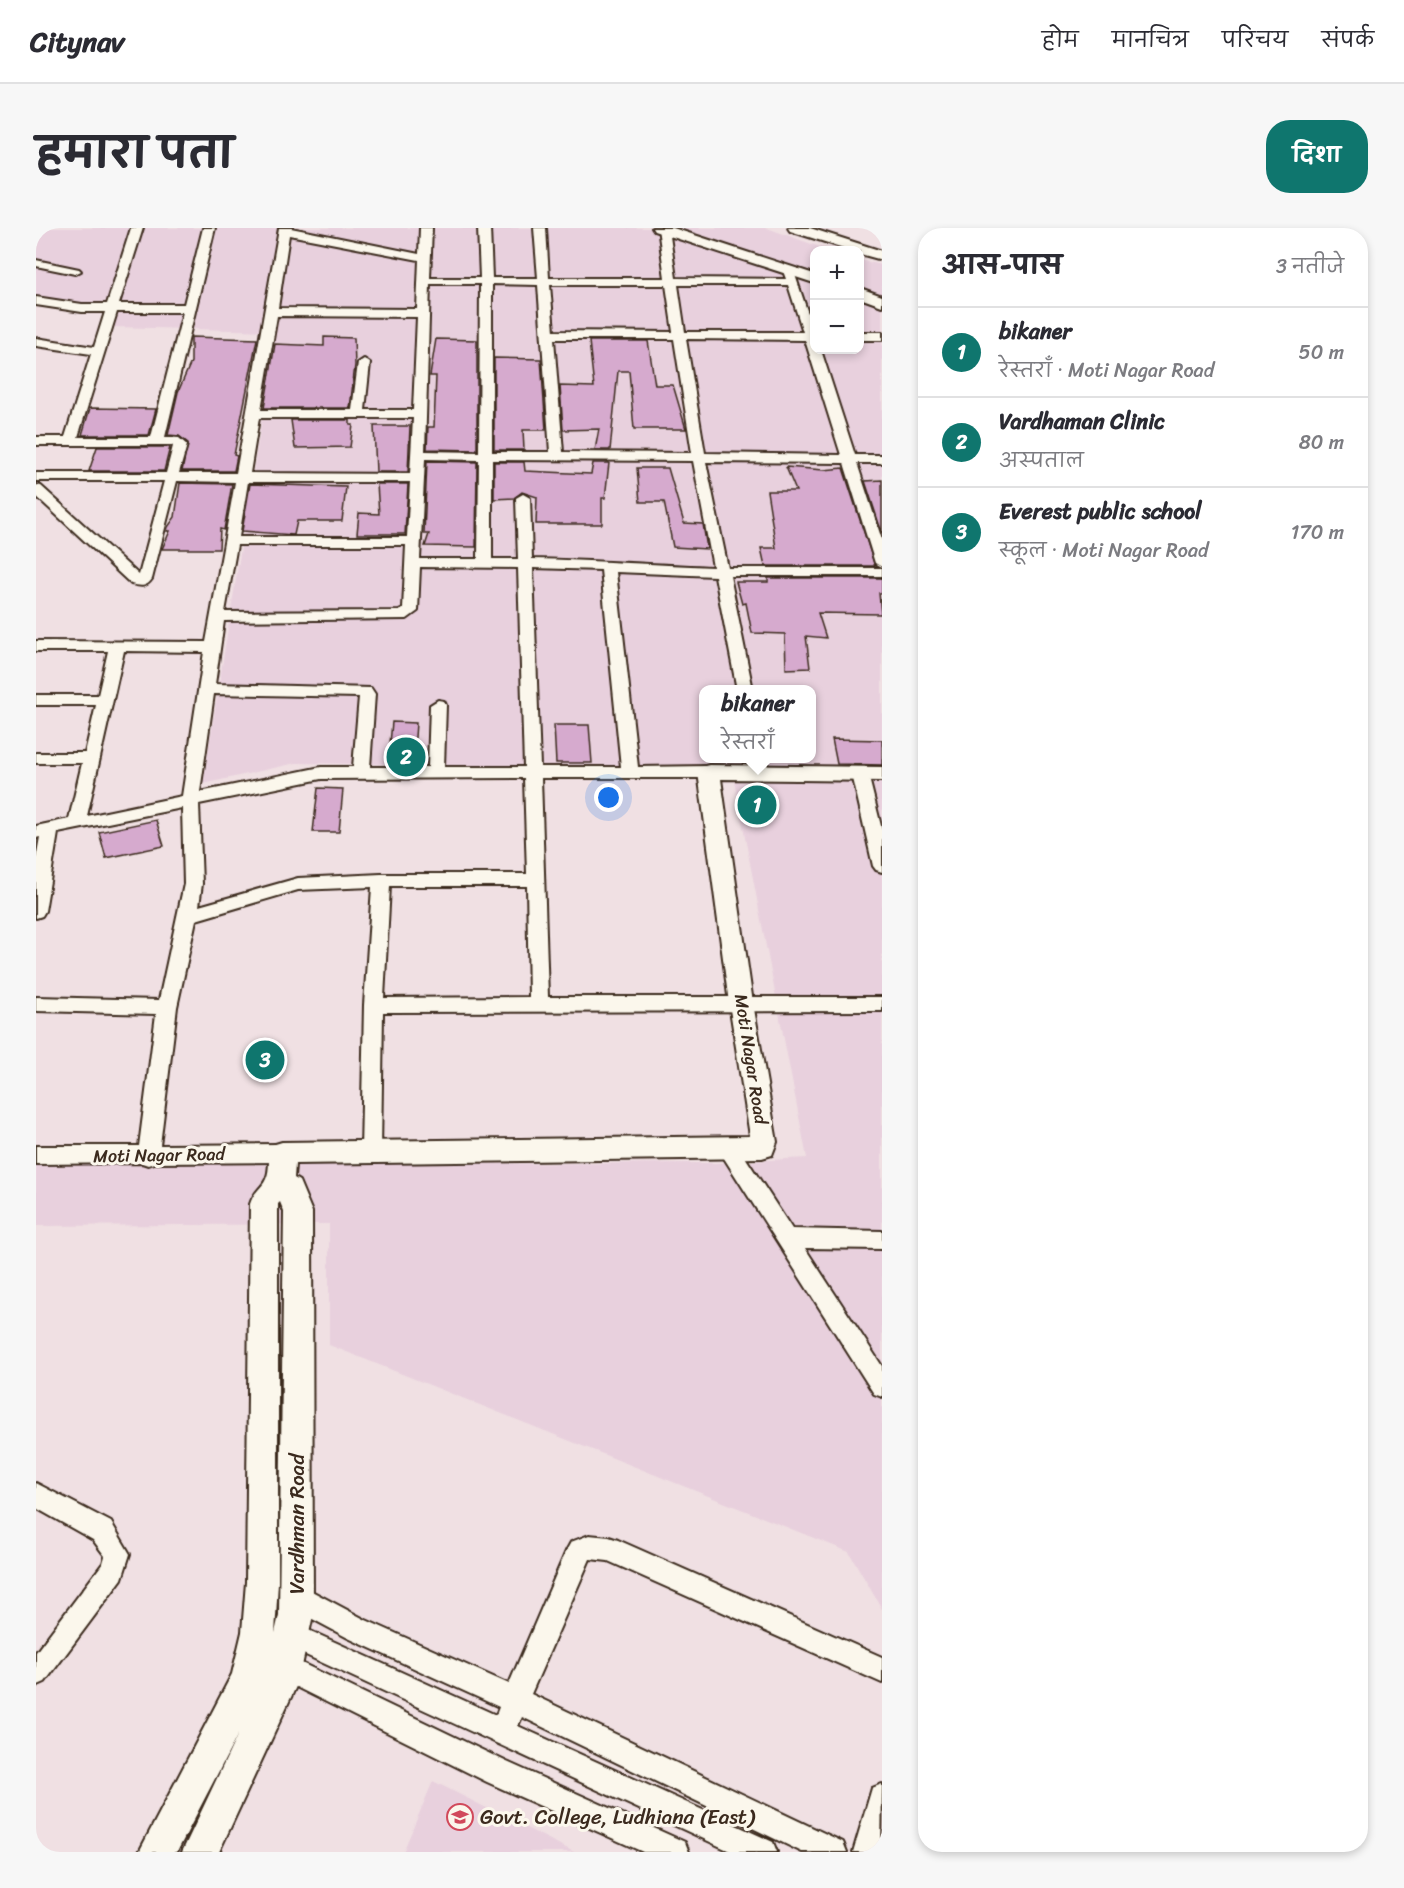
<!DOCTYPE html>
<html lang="hi">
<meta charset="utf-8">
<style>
body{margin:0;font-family:Sriracha,"Playpen Sans Deva",sans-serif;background:#f7f7f7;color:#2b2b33}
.controls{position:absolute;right:18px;top:18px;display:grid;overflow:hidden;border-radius:12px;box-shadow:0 3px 9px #0003}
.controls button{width:54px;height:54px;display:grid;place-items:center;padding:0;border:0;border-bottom:2px solid #e1e1e2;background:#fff;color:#2b2b33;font:30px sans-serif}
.you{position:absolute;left:573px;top:570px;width:21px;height:21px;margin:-15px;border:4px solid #fff;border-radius:50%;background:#1a73e8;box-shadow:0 0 0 9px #1a73e833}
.badge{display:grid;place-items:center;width:39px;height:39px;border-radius:50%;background:#0f766e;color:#fff;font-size:20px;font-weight:700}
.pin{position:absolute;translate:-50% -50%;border:3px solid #fff;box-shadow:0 2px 6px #0006}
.popup{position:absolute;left:663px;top:457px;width:117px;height:78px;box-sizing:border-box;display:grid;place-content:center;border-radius:12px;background:#fff;filter:drop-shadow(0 2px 4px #0005);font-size:20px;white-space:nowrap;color:#7c7c81}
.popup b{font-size:22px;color:#2b2b33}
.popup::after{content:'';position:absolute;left:50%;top:100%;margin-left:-12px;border:12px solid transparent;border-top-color:#fff}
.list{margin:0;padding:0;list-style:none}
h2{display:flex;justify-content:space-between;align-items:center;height:78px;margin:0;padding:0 24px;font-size:26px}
h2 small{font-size:20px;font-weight:400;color:#7c7c81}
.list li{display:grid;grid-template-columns:39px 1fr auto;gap:18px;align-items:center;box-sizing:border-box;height:90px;padding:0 24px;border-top:2px solid #e1e1e2}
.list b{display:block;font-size:22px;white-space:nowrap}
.list p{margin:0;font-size:20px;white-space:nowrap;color:#7c7c81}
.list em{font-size:20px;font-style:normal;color:#7c7c81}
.map{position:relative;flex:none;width:846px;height:1624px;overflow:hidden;border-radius:24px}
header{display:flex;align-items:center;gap:36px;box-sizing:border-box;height:84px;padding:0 30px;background:#fff;border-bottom:2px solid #e1e1e2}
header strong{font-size:28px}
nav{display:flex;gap:33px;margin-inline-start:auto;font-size:21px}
.intro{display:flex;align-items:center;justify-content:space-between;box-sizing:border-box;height:144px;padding:0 36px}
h1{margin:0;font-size:42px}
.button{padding:15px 27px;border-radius:24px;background:#0f766e;color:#fff;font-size:21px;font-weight:700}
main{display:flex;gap:36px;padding:0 36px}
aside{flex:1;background:#fff;border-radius:24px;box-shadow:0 3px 9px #0003}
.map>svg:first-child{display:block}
.built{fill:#e8d0dd;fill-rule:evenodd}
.building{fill:#d6aace;stroke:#3b2a1e;stroke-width:1.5}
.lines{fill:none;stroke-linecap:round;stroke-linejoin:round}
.minor-casing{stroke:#3b2a1e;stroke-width:4}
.tertiary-casing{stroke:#3b2a1e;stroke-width:4}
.minor{fill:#fbf7ec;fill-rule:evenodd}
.tertiary{fill:#fbf7ec;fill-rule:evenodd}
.labels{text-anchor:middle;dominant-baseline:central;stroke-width:6;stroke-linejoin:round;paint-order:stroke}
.street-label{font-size:18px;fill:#3b2a1e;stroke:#fbf7ec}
.near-street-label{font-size:21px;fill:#3b2a1e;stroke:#fbf7ec}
.near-poi-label{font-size:21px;fill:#3b2a1e;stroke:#fbf7ec;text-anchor:start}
</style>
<header>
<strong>Citynav</strong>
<nav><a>होम</a><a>मानचित्र</a><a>परिचय</a><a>संपर्क</a></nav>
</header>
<div class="intro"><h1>हमारा पता</h1><a class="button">दिशा</a></div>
<main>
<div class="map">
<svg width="846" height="1624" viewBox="0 0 846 1624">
<rect width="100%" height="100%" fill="#f0e0e3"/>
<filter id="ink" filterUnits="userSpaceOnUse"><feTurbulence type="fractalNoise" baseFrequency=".0167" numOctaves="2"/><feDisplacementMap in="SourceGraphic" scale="12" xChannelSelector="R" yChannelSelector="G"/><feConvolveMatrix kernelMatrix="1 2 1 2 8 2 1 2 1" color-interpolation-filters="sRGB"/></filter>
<g filter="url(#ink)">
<g class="built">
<path d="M0,0H731L792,22H778V122H824V32L846,37V1381L813,1324L293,1117V996L0,998V937L679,935L771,930L696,542L260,535L167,556L240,103L75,99L83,76L22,74L0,70ZM667,462H775V530H667Z"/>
<polygon points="397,1553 538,1624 367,1624"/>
</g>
<g class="building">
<polygon points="155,109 221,111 198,227 201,228 198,243 146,243 152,215 143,208 132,207 142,164 155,134"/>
<polygon points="288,109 318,110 319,137 314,180 228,180 239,116 288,118"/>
<polygon points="400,111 441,112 441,222 391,221 392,199 398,199 400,148 394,148"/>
<polygon points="553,113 612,113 619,157 637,157 650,201 598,201 593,143 582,143 574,222 559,222 563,201 527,202 524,158 558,159"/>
<polygon points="458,130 505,131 510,202 487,202 488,222 458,222"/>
<polygon points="54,180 120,181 113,207 46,207"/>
<polygon points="255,192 314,192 314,197 317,197 314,219 259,220"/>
<polygon points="338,198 374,198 372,244 340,244"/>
<polygon points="61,219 134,219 128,243 53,243"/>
<polygon points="391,233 441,234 440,319 389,318 393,306 388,306"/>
<polygon points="458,234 488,234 489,243 555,246 557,235 573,235 569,270 566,270 566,296 500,296 501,269 486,264 478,270 458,271"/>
<polygon points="750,239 788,242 807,240 839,338 729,338 725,320 740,320 731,263 760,263"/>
<polygon points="601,240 632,240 648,295 667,296 671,321 637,319 628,274 604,274"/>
<polygon points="846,252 846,305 829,253"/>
<polygon points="144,255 196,256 188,302 184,301 183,321 126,321 134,303 131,303 132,299 139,289"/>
<polygon points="214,256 310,259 306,293 261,293 258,307 206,303"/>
<polygon points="341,256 372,256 369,306 321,306 323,285 343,286"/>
<polygon points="732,350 846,350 846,365 843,365 845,386 782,385 790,410 770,408 774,440 750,441 749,406 716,405 710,375 706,376 700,354 732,354"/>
<polygon points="356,494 380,495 377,537 352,537"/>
<polygon points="518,497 553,497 556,535 520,535"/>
<polygon points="796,511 846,512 846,537 801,536"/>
<polygon points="282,560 307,561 303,604 277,604"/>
<polygon points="120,592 128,618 70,630 63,604"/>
</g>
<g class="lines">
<defs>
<g id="minor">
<path d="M95,0H107L83,76H148L167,0H179L129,209L143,210L151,217L143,245H200L243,0H255L383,26L384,0H396L394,50H444L442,0H454L456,50H502L498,0H510L513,50H629L622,0L633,1L640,50L750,51L747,43L749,41H757L778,103V122H785L819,227H846V235H821L846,312V339L839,335L808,235L670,234L692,340H846V348H694L717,462H701L679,348L580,344L602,539L673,538L679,540L681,544L679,548L673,550H505L512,769H846V783L347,784L345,924L342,930L335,933L328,930L325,924L328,777L336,659L262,662L160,692L141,779L124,917L246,916L253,919L256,925L253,931L246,934L118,935L112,937L106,935L0,936V918H103L120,786L0,783V769L123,772L148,656L146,580L22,605L9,683L6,688L0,690V631L4,609L0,610V598L33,591L46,535H0V525H49L60,477H0V467H62L72,423H0V413L170,414L199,254L141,253L116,351C110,360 104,358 95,356L0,268V257L5,258L103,347L128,253H0V245H130L137,218L135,217H0V209H29L55,126L0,118V110L58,119L69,84H46L0,77V69L46,76H71ZM253,7L383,32L381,81L242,80ZM394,56H444L443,224L389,223ZM456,56L502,57L514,224H456ZM514,57H630L637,104L518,103ZM642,57H752L767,104H649ZM81,84H147L115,209H42ZM241,88L381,89L377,182H329L334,135L328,131L322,135L316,182H225ZM518,111H638L656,225L527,224ZM650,111L769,112L805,227L669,225ZM223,190H377L374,246L214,245ZM389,231L443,232L442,331H384ZM456,232L657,233L677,339C617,337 557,332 496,331L494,270L487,266L480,270L482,331H456ZM212,254H374L371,309H203ZM201,317H370L367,381L363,383L189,384ZM384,339L482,340L488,539H408L410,477L408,473L402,472L394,477L392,539H334L339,466L335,460L179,456L188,393L371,391L382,383ZM497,340L565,342L585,539H504ZM88,423L168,424L146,568L51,588ZM178,466L323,469L317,539H285L164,564ZM488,550L491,646H345L262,650L163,678L166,656L163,576L285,551ZM354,658H491L493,769L348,770Z"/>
<polygon points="0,32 43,41 45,43 39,46 0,38"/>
<rect x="824" y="104" width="22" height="8"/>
<polygon points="714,530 730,530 733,545 731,549 719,549"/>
<polygon points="824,540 830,542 832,546 846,602 846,644 840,642 837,638 816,546 818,542"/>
<polygon points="693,913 700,915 756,1001 846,1003 846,1021 769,1020 846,1138 846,1169 838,1166 686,927 683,921 686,915"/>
<polygon points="0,1255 75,1294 94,1326 86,1351 9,1454 0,1458 0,1424 67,1335 69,1328 57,1312 0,1280"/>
<polygon points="553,1307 573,1309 582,1312 846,1429 846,1455 572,1333 554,1331 495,1466 807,1614 811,1624 766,1624 486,1489 482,1498 737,1614 741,1624 696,1624 248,1417 244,1408 248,1399 257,1395 460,1487 463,1479 312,1410 252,1378 248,1369 252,1360 261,1356 270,1360 330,1392 473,1456 530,1323 535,1314"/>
<polygon points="249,1427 471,1534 649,1614 653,1624 607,1624 451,1554 240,1449 236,1440 240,1431"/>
<polygon points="846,1556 845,1624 817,1624 836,1560"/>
</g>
<g id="tertiary">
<polygon points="616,0 637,0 778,46 778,55 618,3"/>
<polygon points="752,0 774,0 846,23 846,32 824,26 824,22 814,22 754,3"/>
<polygon points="824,60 846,68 846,78 824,70"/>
<path d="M673,537L846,539V553L685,551L717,775L741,914L736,927L726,930L259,936L258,950L263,953L276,984L277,1387L263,1452L183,1624H146L202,1506L141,1624H103L196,1446L206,1404L210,1354L214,976C218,963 226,960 230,951C235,941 231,928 236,917L246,914L714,908L693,775L662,544L665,539ZM244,974L248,984L243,1387L239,1405L242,1354V976Z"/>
</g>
</defs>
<use href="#minor" class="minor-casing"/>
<use href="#tertiary" class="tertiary-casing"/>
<use href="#minor" class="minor"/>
<use href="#tertiary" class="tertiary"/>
</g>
</g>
<defs>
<symbol id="university-ring" viewBox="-11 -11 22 22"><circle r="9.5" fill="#fbf7ec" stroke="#d1495b" stroke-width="1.5"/><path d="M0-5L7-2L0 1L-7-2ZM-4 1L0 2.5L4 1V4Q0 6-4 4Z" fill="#d1495b"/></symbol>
</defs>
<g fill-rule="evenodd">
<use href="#university-ring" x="409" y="1574" width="30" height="30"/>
</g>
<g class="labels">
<g class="street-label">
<text transform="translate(715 831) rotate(81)">Moti Nagar Road</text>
<text transform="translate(123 927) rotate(-1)">Moti Nagar Road</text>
</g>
<g class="near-street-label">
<text transform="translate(261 1296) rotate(-90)">Vardhman Road</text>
</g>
<g class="near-poi-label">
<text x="444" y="1589">Govt. College, Ludhiana (East)</text>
</g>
</g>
</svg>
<div class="controls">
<button>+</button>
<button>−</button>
</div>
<div class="you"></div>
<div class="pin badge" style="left:721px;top:577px">1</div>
<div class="popup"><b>bikaner</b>रेस्तराँ</div>
<div class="pin badge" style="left:370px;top:529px">2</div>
<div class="pin badge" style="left:229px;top:832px">3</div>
</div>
<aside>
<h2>आस-पास<small>3 नतीजे</small></h2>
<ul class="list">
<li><span class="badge">1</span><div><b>bikaner</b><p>रेस्तराँ · Moti Nagar Road</p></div><em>50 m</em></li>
<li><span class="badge">2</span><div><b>Vardhaman Clinic</b><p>अस्पताल</p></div><em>80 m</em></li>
<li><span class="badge">3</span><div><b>Everest public school</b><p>स्कूल · Moti Nagar Road</p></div><em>170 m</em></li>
</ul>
</aside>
</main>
